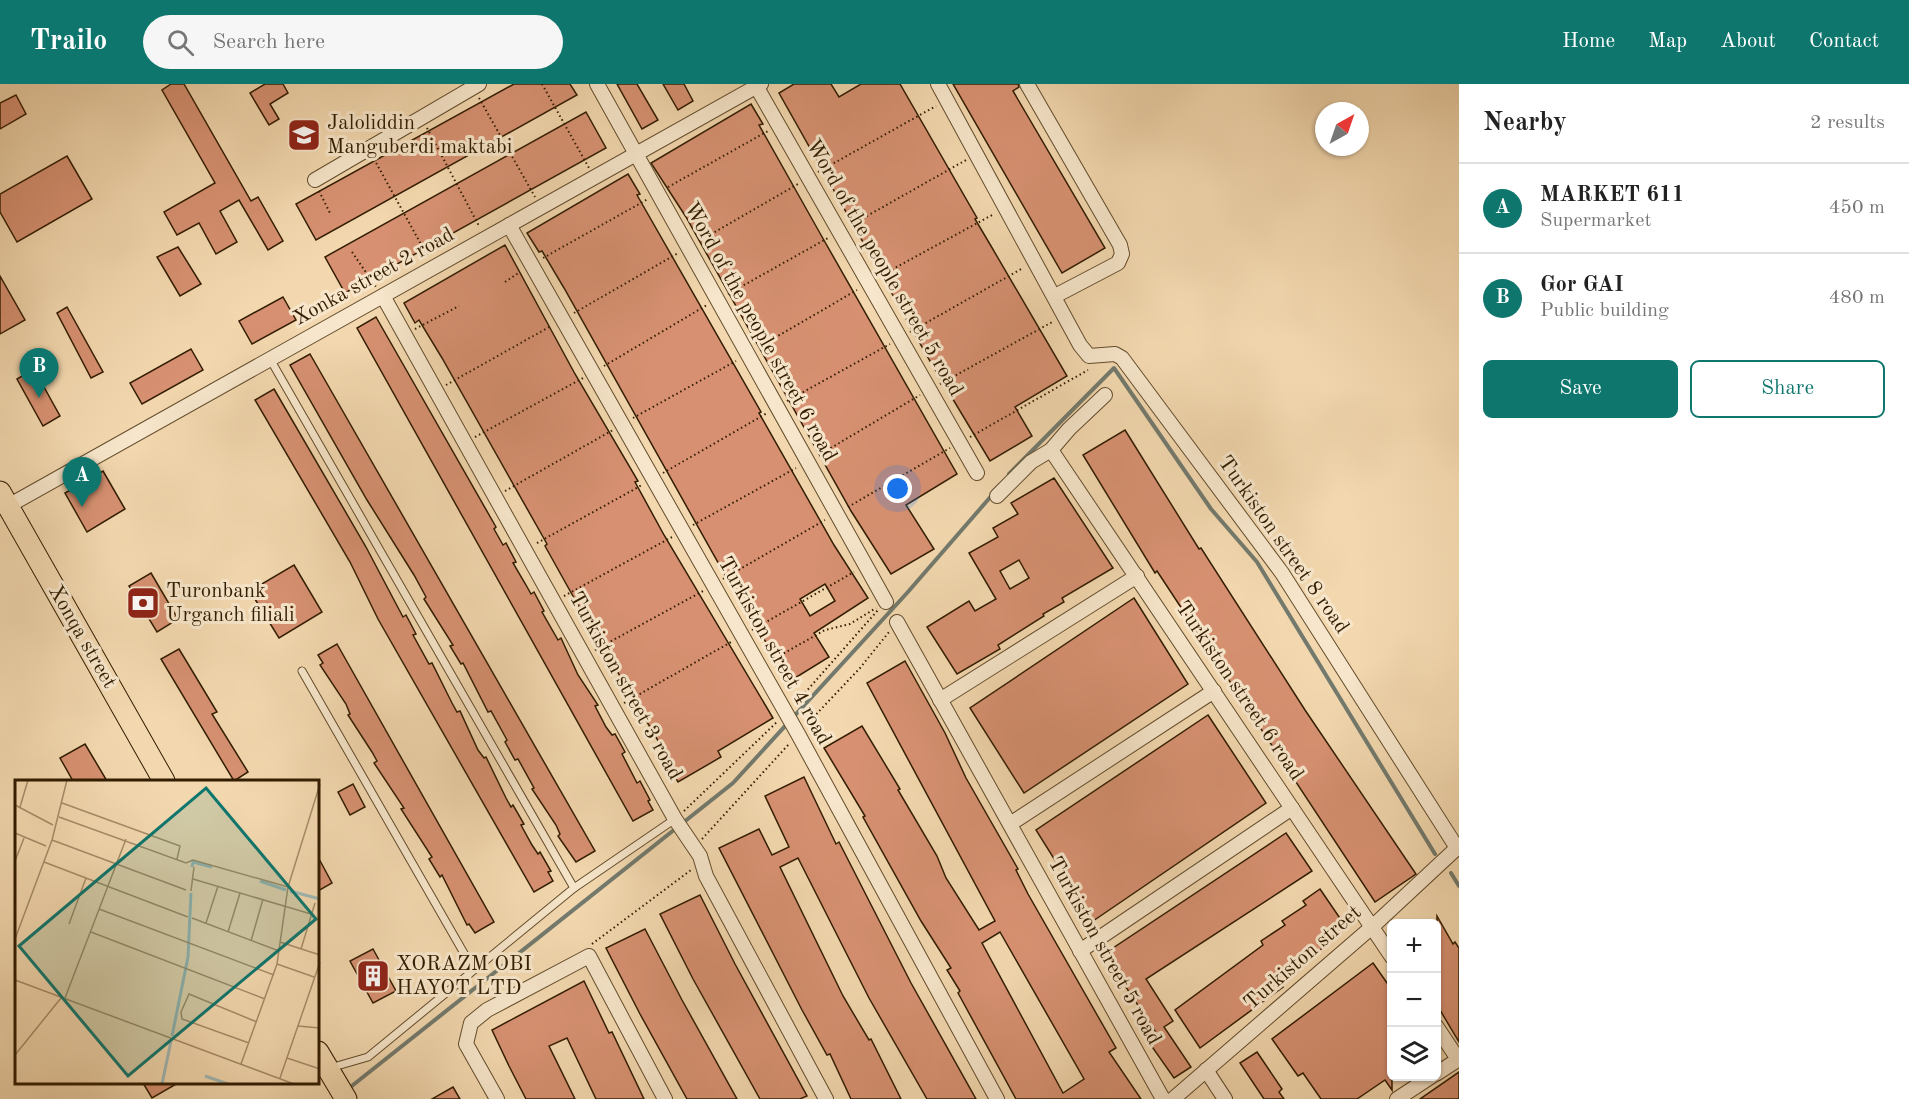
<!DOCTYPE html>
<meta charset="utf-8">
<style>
body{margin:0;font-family:"Old Standard TT",serif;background:#f6f6f6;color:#222}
.controls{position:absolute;right:18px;bottom:18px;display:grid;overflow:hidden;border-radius:9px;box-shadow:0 2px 4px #0004}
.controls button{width:54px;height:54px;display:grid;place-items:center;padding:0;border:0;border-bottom:2px solid #e0e0e0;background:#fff;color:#222;font:30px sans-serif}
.compass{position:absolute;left:1315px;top:18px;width:54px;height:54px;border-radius:50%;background:#fff;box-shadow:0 2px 4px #0004;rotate:40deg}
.you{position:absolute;left:898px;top:405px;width:21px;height:21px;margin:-15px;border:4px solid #fff;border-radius:50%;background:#1a73e8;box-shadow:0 0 0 9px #1a73e833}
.badge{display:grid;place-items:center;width:39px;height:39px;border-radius:50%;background:#0f766e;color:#fff;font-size:20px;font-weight:700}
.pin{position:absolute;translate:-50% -50px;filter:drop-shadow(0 2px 3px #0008)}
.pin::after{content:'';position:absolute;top:32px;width:21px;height:18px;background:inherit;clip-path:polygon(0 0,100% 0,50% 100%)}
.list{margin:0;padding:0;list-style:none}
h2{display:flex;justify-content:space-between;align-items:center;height:78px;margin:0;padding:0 24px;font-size:26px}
h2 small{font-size:20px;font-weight:400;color:#767676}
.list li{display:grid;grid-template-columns:39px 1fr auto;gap:18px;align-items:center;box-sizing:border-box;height:90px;padding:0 24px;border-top:2px solid #e0e0e0}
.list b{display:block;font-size:22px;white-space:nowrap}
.list p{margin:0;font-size:20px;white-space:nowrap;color:#767676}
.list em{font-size:20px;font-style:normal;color:#767676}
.actions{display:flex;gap:12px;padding:18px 24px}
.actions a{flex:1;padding:14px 0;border:2px solid #0f766e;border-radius:9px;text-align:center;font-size:21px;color:#0f766e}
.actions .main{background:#0f766e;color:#fff}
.icon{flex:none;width:33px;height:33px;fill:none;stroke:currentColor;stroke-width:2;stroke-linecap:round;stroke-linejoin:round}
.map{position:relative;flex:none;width:1459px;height:1015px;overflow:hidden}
header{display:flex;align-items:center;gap:36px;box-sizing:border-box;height:84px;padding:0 30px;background:#0f766e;color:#fff}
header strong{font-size:28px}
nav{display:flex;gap:33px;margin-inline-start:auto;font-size:21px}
.search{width:420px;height:54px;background:#f6f6f6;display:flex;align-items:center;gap:15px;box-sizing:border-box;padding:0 21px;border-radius:33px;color:#767676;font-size:22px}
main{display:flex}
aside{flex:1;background:#fff}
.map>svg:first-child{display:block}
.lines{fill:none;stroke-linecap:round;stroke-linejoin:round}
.stream{stroke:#737a6d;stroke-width:4}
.building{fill:#d79172;stroke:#321d00;stroke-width:1.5;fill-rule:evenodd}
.service-casing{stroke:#624c2c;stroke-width:9}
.minor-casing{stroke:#624c2c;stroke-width:16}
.primary-casing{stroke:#321d00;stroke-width:23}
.path{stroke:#321d00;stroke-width:2;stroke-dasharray:1.5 3;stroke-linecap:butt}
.service{stroke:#f7e6cb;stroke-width:7}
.minor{stroke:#f7e6cb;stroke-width:14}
.primary{stroke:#f3d8af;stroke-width:21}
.labels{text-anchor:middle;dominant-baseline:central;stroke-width:6;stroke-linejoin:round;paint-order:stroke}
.poi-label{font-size:21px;fill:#321d00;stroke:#f7e6cb;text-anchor:start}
.street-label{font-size:21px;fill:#321d00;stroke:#f7e6cb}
.inset-river{fill:none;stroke:#9fb8b5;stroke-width:3}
.inset-road{fill:none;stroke:#a68d69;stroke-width:1.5}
.view{fill:#0f766e;fill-opacity:0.15;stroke:#0f766e;stroke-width:3}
.inset-edge{fill:none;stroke:#321d00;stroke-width:3}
</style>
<header>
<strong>Trailo</strong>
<div class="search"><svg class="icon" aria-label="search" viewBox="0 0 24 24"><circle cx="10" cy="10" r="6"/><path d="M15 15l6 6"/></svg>Search here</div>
<nav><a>Home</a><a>Map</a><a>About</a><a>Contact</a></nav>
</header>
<main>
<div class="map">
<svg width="1459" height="1015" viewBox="0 0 1459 1015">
<rect width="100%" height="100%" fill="#f3d8af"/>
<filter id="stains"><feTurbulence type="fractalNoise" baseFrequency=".00333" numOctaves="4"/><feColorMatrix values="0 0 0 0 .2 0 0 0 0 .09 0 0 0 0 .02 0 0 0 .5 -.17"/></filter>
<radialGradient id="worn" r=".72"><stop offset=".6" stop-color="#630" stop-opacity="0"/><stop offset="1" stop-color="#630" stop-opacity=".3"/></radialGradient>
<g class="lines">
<g class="stream">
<polyline points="1009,390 1114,284 1211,425 1257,478 1435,770"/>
<polyline points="1451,789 1459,802"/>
<polyline points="348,1005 733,699 907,509 993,410"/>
</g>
</g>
<g class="building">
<polygon points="171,0 184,0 251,117 258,113 283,157 268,166 239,116 220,127 237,158 216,170 199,139 177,151 164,128 215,99 162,6"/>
<polygon points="265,0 283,0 288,9 270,20 279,35 269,41 250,9"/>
<polygon points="514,0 570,0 577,11 316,156 296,120"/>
<polygon points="617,0 637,0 658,36 642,45"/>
<polygon points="663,0 684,0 693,17 678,26"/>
<polygon points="794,0 831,0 839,13 861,0 900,0 977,134 975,135 991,162 1067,292 1015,323 1032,352 990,377 930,277 779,9"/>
<polygon points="953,0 1018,0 1019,3 1013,7 1105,164 1062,189"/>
<polygon points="16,11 26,30 0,45 0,19"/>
<polygon points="751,20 763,40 759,41 821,151 957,390 906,421 934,465 891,490 851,427 686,133 651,79"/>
<polygon points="586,28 606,64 345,209 325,173"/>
<polygon points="67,72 92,115 17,158 0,128 0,110"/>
<path d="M628,90L640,110L637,111L761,328L759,329L834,461L868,514L814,549L829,573L787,599L775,580L779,578L743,523L564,204L542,167L539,168L527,149ZM825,500L835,517L810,532L800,515Z"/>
<polygon points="505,161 575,290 638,397 635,398 664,451 773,634 718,667 721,673 678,698 667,679 670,677 574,514 545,462 547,460 442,274 419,236 415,239 404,219"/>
<polygon points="178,163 201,200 180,212 157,173"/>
<polygon points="0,192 25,236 0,250"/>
<polygon points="283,213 296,236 252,260 239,237"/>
<polygon points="67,223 103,288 91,294 57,229"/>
<polygon points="376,233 496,443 494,445 503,461 506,459 516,478 513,479 526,501 531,510 534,508 544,527 542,528 558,556 561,554 578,591 598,621 595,622 606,643 612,651 615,650 625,668 622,670 637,699 640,697 650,716 648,717 653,726 633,737 357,244"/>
<polygon points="191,265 203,286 142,320 130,299"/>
<polygon points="310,270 595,767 576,778 558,752 560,750 556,741 532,705 534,704 518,675 515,676 505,658 507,656 491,627 488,628 463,579 461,580 450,562 453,561 424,515 426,513 414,491 367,416 290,281"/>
<polygon points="34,285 60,332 43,342 17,295"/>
<polygon points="274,305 366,463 403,533 406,531 416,550 413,551 429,580 432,579 452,619 457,628 460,627 478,666 484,674 486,673 506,714 511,723 513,721 524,740 521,741 532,761 538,770 540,768 551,787 548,788 553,797 534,808 378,535 350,478 255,316"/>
<polygon points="1125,346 1199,465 1201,464 1305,626 1416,790 1375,818 1157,487 1155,489 1083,371"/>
<polygon points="103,387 125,425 87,448 65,409"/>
<path d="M1054,394L1113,484L1062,514L1064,518L1043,530L1044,532L998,561L1000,565L957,590L927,543L969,517L975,527L996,515L969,469L998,453L993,444L1018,430L1011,419ZM1019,476L1029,494L1010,505L1000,487Z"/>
<polygon points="294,481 322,528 279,554 250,507"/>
<polygon points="151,489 178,535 157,548 129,502"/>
<polygon points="1134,514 1188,600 1024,709 970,624"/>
<polygon points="337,560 494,838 475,849 469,840 467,841 442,791 440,793 429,775 432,773 401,725 404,724 374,679 377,677 372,668 348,631 350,630 346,620 320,581 323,579 318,571"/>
<polygon points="179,565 217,628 212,630 248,688 234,697 161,575"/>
<path d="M905,577L945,649L966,694L1018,785L1016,786L1028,810L1116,964L1109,968L1141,1015H1016L958,909L960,907L947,886L951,884L921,837L863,733L865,732L824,664L862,642L900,705L898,706L937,772L946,794L979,846L995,837L867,599ZM1000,848L1084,995L1063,1009L982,859Z"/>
<polygon points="1208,631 1266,719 1093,837 1036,746"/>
<polygon points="85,660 107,697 73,697 60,674"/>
<polygon points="804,693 836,760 839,758 911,899 976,1015 927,1015 869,914 798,774 780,783 843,912 869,956 871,955 901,1015 851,1015 830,970 827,971 802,926 719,764 759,745 772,771 789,763 765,712"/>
<polygon points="353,700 365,723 350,731 338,708"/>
<polygon points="1286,749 1312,787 1146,895 1173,937 1164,943 1191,983 1174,994 1148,957 1157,950 1104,870"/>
<polygon points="318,773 332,799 318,807"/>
<polygon points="1320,805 1346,843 1322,859 1324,863 1301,879 1303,883 1280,899 1283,903 1200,964 1175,926 1263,861 1261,857 1285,841 1282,837 1306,821 1303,817"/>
<polygon points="700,811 735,880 807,1012 800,1015 760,1015 693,895 660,830"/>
<polygon points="1437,832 1453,860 1455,858 1459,864 1459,958 1437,921"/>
<polygon points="645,845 682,916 737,1015 687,1015 640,930 606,864"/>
<polygon points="373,865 396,907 373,919 350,877"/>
<polygon points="1373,879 1392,906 1392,1006 1385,996 1357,1015 1321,1015 1303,989 1298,992 1272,955"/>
<polygon points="584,897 609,949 612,948 644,1015 596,1015 567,954 549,962 575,1015 526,1015 509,982 492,946"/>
<polygon points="1257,968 1282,1005 1279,1008 1284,1015 1264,1015 1240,979"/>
<polygon points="1459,988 1459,1015 1420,1015"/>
<polygon points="143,999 178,999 152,1014"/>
<polygon points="453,1003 460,1015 432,1015"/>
</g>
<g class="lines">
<defs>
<g id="service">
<polyline points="270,275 574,804 368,973 330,984"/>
<polyline points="302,587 473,885"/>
<polyline points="574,804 675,735"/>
</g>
<g id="minor">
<polyline points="597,0 886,518"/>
<polyline points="755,0 977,389"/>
<polyline points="938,0 1080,261 1089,272 1115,270 1122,274 1282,489 1457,764"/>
<polyline points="1027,0 1120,161 1122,170 1118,179 1055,212"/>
<polyline points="315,96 479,0"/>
<polyline points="509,141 798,650 997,1015"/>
<polyline points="383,212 675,735 700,772 706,792 826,1015"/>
<polyline points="1051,366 1392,873"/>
<polyline points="997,412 1031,378 1051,366 1069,345 1105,311"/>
<polyline points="8,422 761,0"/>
<polyline points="897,538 1163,1015"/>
<polyline points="940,616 1137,492"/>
<polyline points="1010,740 1214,607"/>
<polyline points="1080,867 1292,724"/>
<polyline points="1436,942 1458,975"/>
<polyline points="1206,986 1225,1015"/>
<polyline points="1436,990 1459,975"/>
<polyline points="497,1015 466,960 471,939 487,926 589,872 665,1015"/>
<polyline points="1173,1015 1372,843 1459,762"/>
<polyline points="1397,1015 1432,992"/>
</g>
<g id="primary">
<polyline points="0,408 164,697"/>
<polyline points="318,968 346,1015"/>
</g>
</defs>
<use href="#service" class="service-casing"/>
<use href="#minor" class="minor-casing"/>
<use href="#primary" class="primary-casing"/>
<g class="path">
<polyline points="542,0 589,84"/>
<polyline points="479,14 535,113"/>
<polyline points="427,44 479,142"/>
<polyline points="374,75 428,173"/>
<polyline points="818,88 936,22"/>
<polyline points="668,103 768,47"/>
<polyline points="319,107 331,131"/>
<polyline points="851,141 966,76"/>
<polyline points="699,157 798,100"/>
<polyline points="352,168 376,203"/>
<polyline points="543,174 648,115"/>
<polyline points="880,192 994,130"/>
<polyline points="505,198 520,188"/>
<polyline points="728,210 828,154"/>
<polyline points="574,229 678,169"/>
<polyline points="415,245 459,222"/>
<polyline points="910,248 1023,184"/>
<polyline points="759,263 857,206"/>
<polyline points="604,282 707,221"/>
<polyline points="940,300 1054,237"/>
<polyline points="446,301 551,242"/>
<polyline points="787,317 890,260"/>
<polyline points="633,334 736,277"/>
<polyline points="475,353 583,294"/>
<polyline points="970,353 1088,286"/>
<polyline points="819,371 920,311"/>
<polyline points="663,389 767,329"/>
<polyline points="505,407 613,346"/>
<polyline points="848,423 950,364"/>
<polyline points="693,441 796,384"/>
<polyline points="537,459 642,401"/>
<polyline points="723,495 825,436"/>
<polyline points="564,512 672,453"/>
<polyline points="752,546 854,488"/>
<polyline points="595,566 703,507"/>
<polyline points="772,576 825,546 850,540 876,524"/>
<polyline points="624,619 731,558"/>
<polyline points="796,619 878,526"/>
<polyline points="807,640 860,584 889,548"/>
<polyline points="684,727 777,638"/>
<polyline points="702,755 789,660"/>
<polyline points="592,860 691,786"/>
</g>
<use href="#service" class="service"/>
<use href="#minor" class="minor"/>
<use href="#primary" class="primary"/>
</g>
<defs>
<symbol id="school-square" viewBox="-11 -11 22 22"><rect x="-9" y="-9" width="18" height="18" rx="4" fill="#8f2418" stroke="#f7e6cb"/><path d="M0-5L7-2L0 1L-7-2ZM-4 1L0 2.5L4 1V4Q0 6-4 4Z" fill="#fff"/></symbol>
<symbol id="bank-square" viewBox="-11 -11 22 22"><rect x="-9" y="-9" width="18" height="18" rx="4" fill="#8f2418" stroke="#f7e6cb"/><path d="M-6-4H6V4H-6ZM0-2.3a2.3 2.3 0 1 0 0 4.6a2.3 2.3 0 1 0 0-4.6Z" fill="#fff"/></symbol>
<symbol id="building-square" viewBox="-11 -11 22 22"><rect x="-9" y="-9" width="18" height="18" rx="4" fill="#8f2418" stroke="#f7e6cb"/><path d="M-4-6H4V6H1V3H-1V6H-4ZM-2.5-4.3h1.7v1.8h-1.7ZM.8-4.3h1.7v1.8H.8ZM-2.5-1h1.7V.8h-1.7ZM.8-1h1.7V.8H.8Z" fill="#fff"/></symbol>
</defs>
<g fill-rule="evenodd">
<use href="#school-square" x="285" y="32" width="38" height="38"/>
<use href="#bank-square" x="124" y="500" width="38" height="38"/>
<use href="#building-square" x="354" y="873" width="38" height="38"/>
</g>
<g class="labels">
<g class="poi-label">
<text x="327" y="39">Jaloliddin<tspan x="327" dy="24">Manguberdi maktabi</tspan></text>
<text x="166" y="507">Turonbank<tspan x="166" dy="24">Urganch filiali</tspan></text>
<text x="396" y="880">XORAZM OBI<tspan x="396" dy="24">HAYOT LTD</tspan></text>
</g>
<g class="street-label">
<text transform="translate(884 184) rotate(60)">Word of the people street 5 road</text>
<text transform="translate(374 193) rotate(-29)">Xonka street 2 road</text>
<text transform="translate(760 248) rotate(61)">Word of the people street 6 road</text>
<text transform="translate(1283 461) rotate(55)">Turkiston street 8 road</text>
<text transform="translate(82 553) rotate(60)">Xonqa street</text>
<text transform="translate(774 567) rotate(61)">Turkiston street 4 road</text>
<text transform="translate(625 602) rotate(61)">Turkiston street 3 road</text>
<text transform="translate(1239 607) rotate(56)">Turkiston street 6 road</text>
<text transform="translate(1104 867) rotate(61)">Turkiston street 5 road</text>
<text transform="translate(1303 874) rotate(-41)">Turkiston street</text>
</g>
</g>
<g transform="translate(15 696)">
<rect width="304" height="304" fill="#f3d8af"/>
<path class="inset-river" d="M177,87L178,82L197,87M245,101L271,110M275,111L305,119M157,256L173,177L176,113M190,296L213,304M147,304L156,261"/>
<path class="inset-road" d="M47,23L165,66L162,79M0,25L38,45M5,27L13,0M44,37L171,83L178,80L273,107M0,53L31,66M37,60L171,110M0,81L9,58M29,82L173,137M178,99L296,134M176,111L179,87M84,129L259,195M177,138L264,171M191,143L203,106M54,144L71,98M76,152L250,219M213,152L225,113M0,159L37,60L52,0M236,161L248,119M265,162L305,175M286,169L300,123M262,184L299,197M0,200L279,304M50,218L111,59M283,246L305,248M234,263L167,239L166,232L174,214L242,242M0,275L46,218M272,278L305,289M226,284L262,184L273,107L305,4M265,298L305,182"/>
<path class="view" d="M191,8L301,139L113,296L4,166Z"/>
<rect width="304" height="304" class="inset-edge"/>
</g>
<rect width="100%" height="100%" filter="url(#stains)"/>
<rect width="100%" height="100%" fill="url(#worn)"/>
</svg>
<div class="controls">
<button>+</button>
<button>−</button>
<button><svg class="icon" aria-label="layers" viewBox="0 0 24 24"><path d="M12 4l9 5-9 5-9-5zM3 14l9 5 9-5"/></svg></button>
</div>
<svg class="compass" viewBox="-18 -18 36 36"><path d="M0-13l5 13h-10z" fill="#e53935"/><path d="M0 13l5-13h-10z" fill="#767676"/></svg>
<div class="you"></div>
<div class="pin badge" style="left:82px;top:423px">A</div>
<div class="pin badge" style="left:39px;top:314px">B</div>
</div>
<aside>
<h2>Nearby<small>2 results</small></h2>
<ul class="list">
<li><span class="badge">A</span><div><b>MARKET 611</b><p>Supermarket</p></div><em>450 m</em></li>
<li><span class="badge">B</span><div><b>Gor GAI</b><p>Public building</p></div><em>480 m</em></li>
</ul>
<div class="actions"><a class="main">Save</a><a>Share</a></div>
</aside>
</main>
